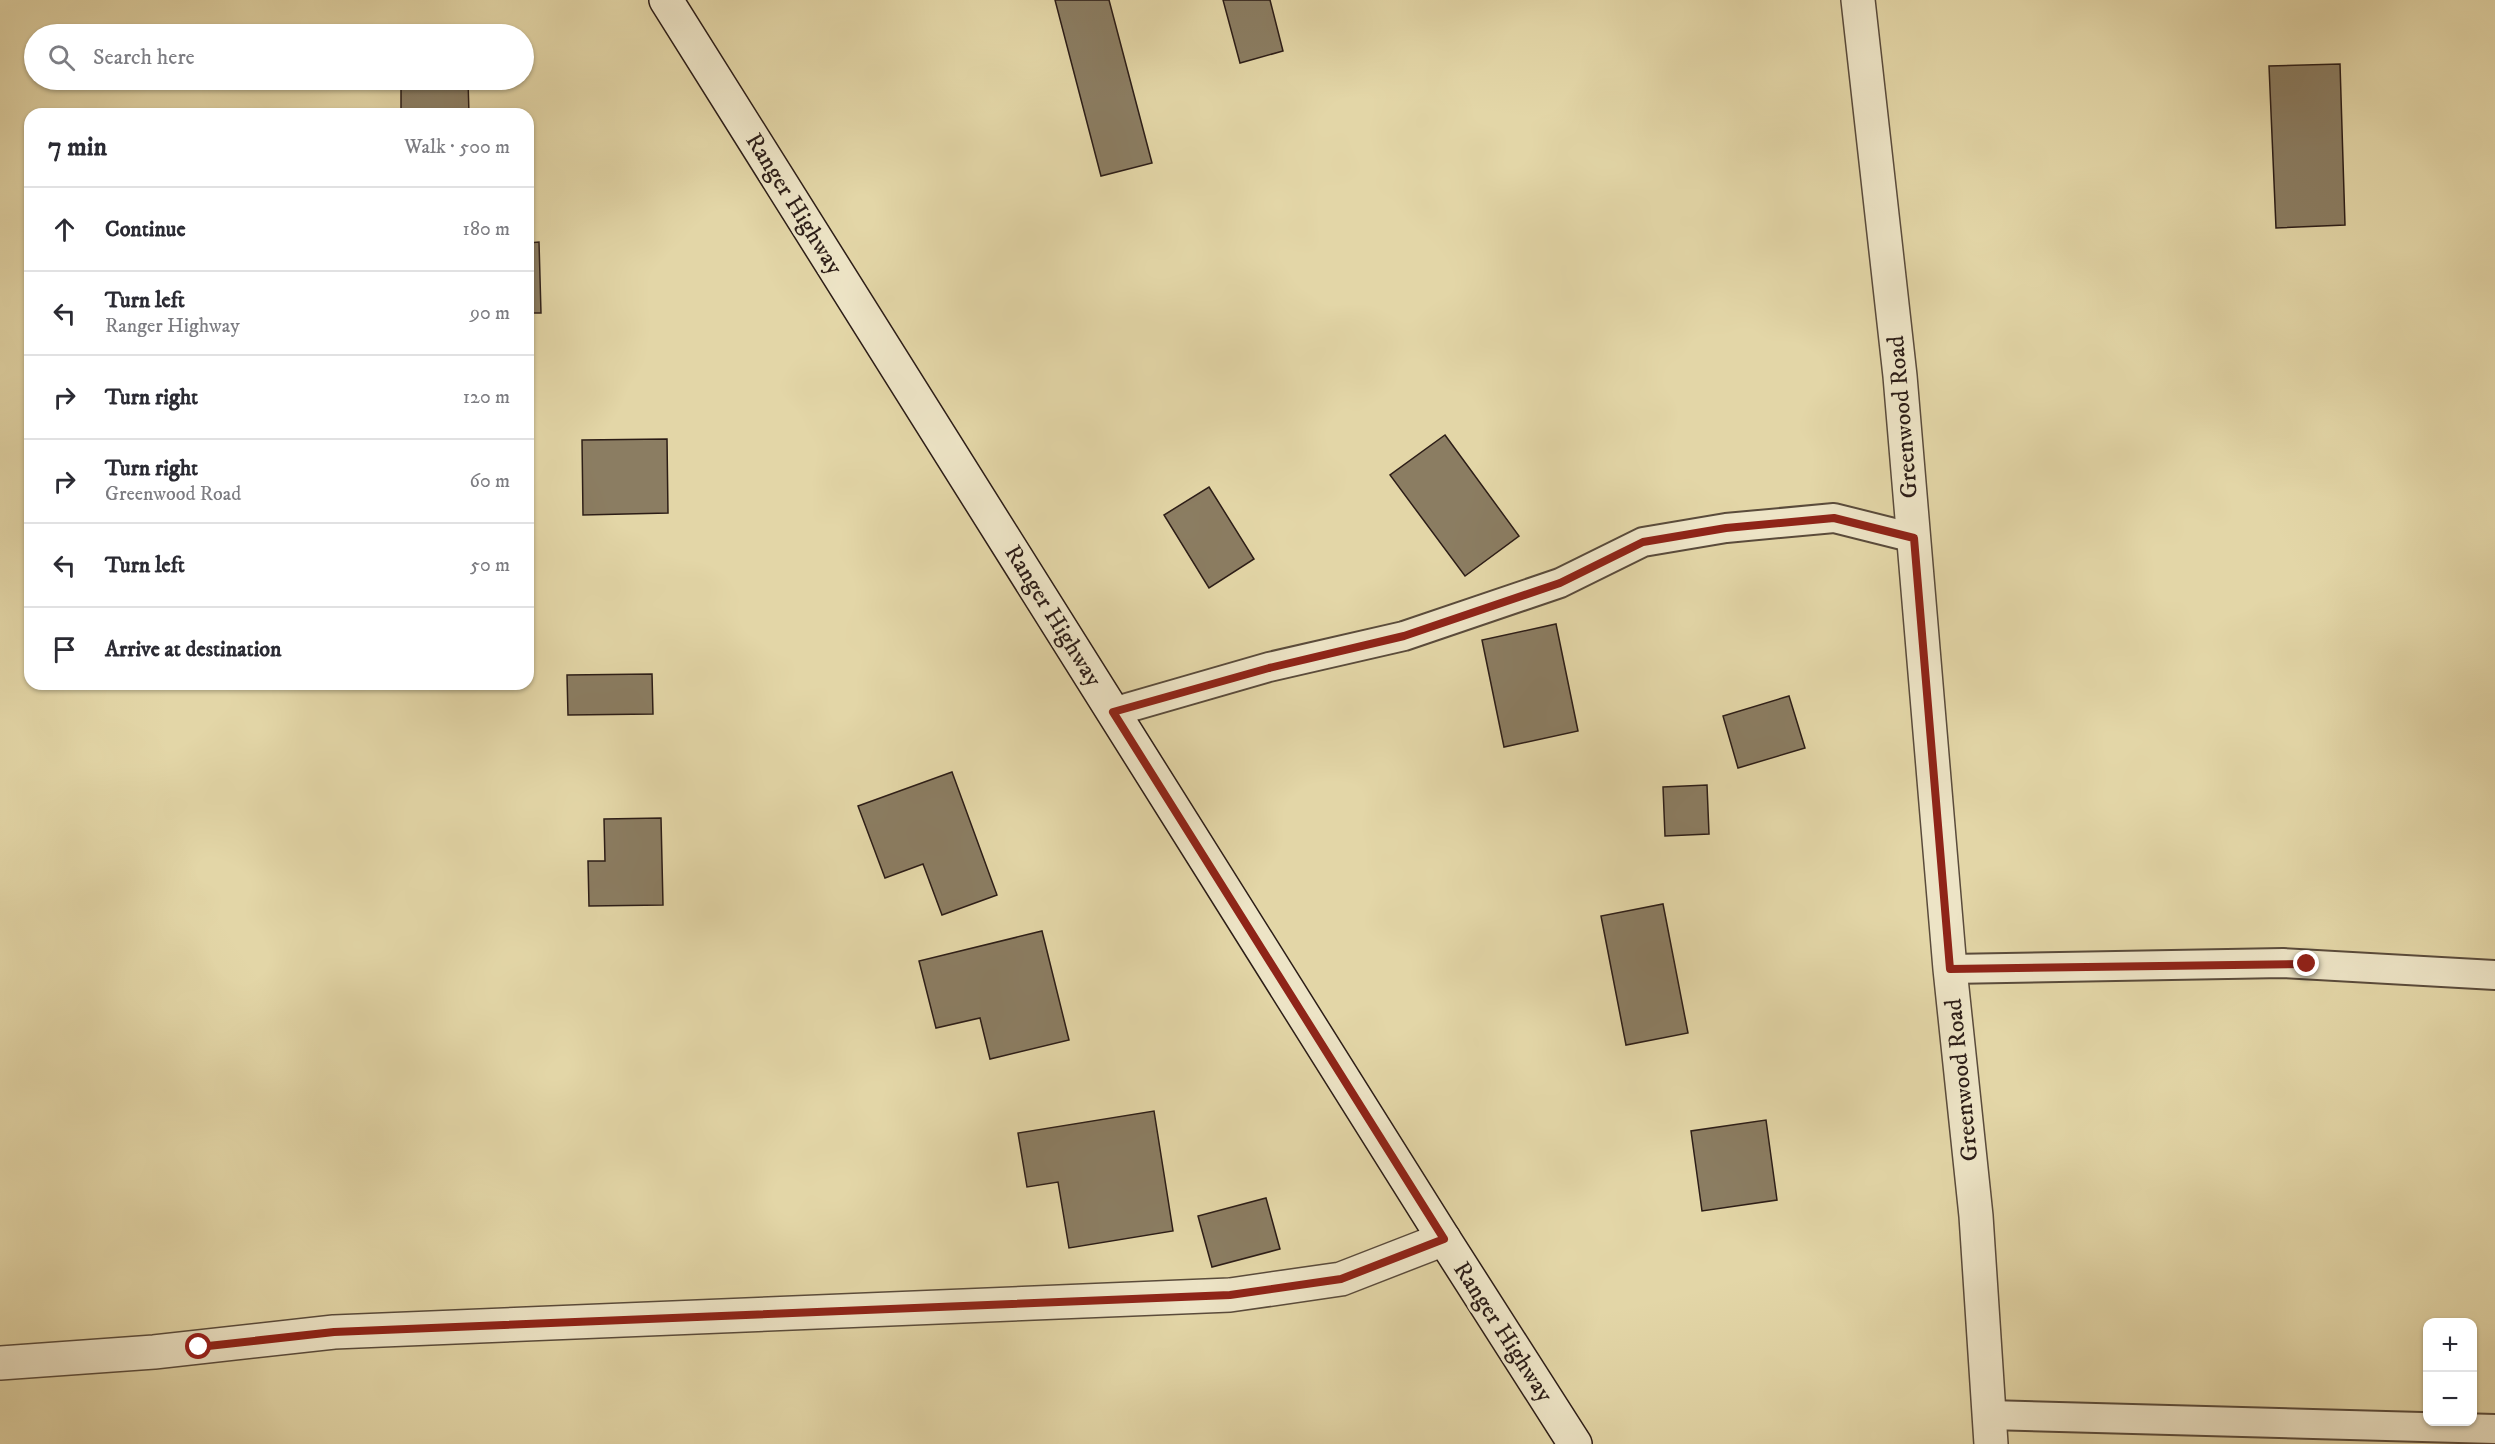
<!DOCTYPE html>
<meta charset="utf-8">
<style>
body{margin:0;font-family:"IM FELL DW Pica",serif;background:#f2f2f3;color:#2b2b33}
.controls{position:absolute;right:18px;bottom:18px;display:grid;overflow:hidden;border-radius:12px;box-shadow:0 2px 4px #0004}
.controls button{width:54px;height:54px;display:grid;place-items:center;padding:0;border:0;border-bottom:2px solid #e1e1e2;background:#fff;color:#2b2b33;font:30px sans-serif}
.stop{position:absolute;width:18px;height:18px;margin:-14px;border:4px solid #8f2418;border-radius:50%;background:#fff}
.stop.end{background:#8f2418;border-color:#fff;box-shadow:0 2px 6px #0008}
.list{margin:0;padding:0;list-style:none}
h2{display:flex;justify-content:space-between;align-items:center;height:78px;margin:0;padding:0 24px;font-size:26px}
h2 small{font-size:20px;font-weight:400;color:#7c7c81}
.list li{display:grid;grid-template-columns:39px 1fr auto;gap:18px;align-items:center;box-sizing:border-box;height:84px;padding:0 24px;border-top:2px solid #e1e1e2}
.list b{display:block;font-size:22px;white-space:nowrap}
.list p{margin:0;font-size:20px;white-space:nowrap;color:#7c7c81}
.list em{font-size:20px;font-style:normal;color:#7c7c81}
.icon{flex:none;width:33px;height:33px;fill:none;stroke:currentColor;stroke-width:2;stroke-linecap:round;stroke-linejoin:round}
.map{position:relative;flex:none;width:2495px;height:1444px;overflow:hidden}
.search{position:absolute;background:#fff;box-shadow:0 2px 4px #0004;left:24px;top:24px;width:510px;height:66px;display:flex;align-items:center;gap:15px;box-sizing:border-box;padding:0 21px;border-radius:33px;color:#7c7c81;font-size:22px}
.panel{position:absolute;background:#fff;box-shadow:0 2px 4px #0004;left:24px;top:108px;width:510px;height:582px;border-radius:18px}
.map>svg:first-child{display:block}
.building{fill:#8b7d62;stroke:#2c1d17;stroke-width:1.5}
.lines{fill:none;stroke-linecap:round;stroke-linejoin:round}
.service-casing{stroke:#5a4b3b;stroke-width:32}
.minor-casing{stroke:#5a4b3b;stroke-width:36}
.tertiary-casing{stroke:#5a4b3b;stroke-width:36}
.secondary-casing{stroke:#2c1d17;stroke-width:36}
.service{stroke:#ede4c6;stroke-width:28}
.minor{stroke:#ede4c6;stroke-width:33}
.tertiary{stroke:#ede4c6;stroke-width:33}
.secondary{stroke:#ede4c6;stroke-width:33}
.route{stroke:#8f2418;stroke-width:8}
.labels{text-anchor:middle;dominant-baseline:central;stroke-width:6;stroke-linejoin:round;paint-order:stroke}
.street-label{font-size:24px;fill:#2c1d17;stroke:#ede4c6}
</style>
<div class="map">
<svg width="2495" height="1444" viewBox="0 0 2495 1444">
<rect width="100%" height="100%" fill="#e3d6a7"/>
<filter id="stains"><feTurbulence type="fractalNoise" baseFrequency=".00333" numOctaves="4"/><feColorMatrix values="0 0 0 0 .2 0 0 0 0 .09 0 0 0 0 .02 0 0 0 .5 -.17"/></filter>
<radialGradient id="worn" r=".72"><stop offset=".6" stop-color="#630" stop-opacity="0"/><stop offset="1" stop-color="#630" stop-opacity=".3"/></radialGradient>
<g class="building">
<polygon points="1055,0 1109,0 1152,163 1101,176"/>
<polygon points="1223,0 1270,0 1283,51 1240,63"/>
<polygon points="2340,64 2345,225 2276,228 2269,66"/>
<polygon points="401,80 468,80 469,114 401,114"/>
<polygon points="539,242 541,313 528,313 528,243"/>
<polygon points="1445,435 1519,536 1465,576 1390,475"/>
<polygon points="667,439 668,513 583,515 582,440"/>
<polygon points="1209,487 1254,559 1209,588 1164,515"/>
<polygon points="1556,624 1578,731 1504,747 1482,640"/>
<polygon points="652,674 653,714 568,715 567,675"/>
<polygon points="1789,696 1805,748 1738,768 1723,716"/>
<polygon points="952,772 997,895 942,915 923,864 885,878 858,806"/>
<polygon points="1707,785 1709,834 1665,836 1663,787"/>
<polygon points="661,818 663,905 589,906 588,861 605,861 604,819"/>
<polygon points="1663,904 1688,1033 1626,1045 1601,916"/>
<polygon points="1042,931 1069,1040 990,1059 980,1018 936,1028 919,961"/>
<polygon points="1154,1111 1173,1231 1069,1248 1058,1182 1027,1187 1018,1133"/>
<polygon points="1766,1120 1777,1200 1702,1211 1691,1131"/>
<polygon points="1266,1198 1280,1249 1212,1267 1198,1216"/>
</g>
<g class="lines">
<defs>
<g id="service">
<polyline points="1113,712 1269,667 1404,636 1560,583 1643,542 1726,528 1834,518 1914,538"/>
<polyline points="1950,969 2283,963 2495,975"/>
<polyline points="1989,1415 2495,1429"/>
</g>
<polyline id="minor" points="0,1363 154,1352 334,1332 1230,1295 1341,1279 1444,1239"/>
<polyline id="tertiary" points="1858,0 1900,376 1950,969 1976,1216 1991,1444"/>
<polyline id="secondary" points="666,0 1444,1239 1575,1444"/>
</defs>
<use href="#service" class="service-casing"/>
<use href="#minor" class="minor-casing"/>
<use href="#tertiary" class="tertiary-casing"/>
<use href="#secondary" class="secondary-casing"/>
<use href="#service" class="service"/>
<use href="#minor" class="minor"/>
<use href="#tertiary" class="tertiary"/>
<use href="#secondary" class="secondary"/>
</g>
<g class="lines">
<polyline class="route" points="199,1347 334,1332 1230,1295 1341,1279 1444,1239 1113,712 1269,668 1404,636 1560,583 1643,542 1726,528 1834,518 1914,538 1950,969 2307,964"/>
</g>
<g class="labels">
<g class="street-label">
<text transform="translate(794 204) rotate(58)">Ranger Highway</text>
<text transform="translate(1903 417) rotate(-95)">Greenwood Road</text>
<text transform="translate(1053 616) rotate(58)">Ranger Highway</text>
<text transform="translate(1962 1080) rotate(-96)">Greenwood Road</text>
<text transform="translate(1503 1332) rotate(57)">Ranger Highway</text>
</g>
</g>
<rect width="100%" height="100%" filter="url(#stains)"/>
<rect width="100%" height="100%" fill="url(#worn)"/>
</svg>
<div class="controls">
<button>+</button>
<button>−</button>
</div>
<div class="stop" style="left:199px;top:1347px"></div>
<div class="stop end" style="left:2307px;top:964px"></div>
<div class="search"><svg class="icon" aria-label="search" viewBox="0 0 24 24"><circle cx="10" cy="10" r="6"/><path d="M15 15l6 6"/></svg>Search here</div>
<section class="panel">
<h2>7 min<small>Walk · 500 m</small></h2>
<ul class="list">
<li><svg class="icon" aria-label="ahead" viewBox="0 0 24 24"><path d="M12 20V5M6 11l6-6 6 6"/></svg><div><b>Continue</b></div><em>180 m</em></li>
<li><svg class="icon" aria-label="left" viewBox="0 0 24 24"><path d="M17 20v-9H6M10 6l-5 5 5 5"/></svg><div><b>Turn left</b><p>Ranger Highway</p></div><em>90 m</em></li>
<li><svg class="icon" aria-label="right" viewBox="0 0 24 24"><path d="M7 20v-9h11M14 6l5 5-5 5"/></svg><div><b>Turn right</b></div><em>120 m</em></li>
<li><svg class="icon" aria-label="right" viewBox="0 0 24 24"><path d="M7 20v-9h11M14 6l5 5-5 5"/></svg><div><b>Turn right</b><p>Greenwood Road</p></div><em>60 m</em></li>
<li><svg class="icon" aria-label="left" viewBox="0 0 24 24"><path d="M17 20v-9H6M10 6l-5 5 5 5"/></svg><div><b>Turn left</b></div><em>50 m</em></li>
<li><svg class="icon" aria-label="arrive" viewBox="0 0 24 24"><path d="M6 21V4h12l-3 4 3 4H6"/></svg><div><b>Arrive at destination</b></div></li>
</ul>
</section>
</div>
